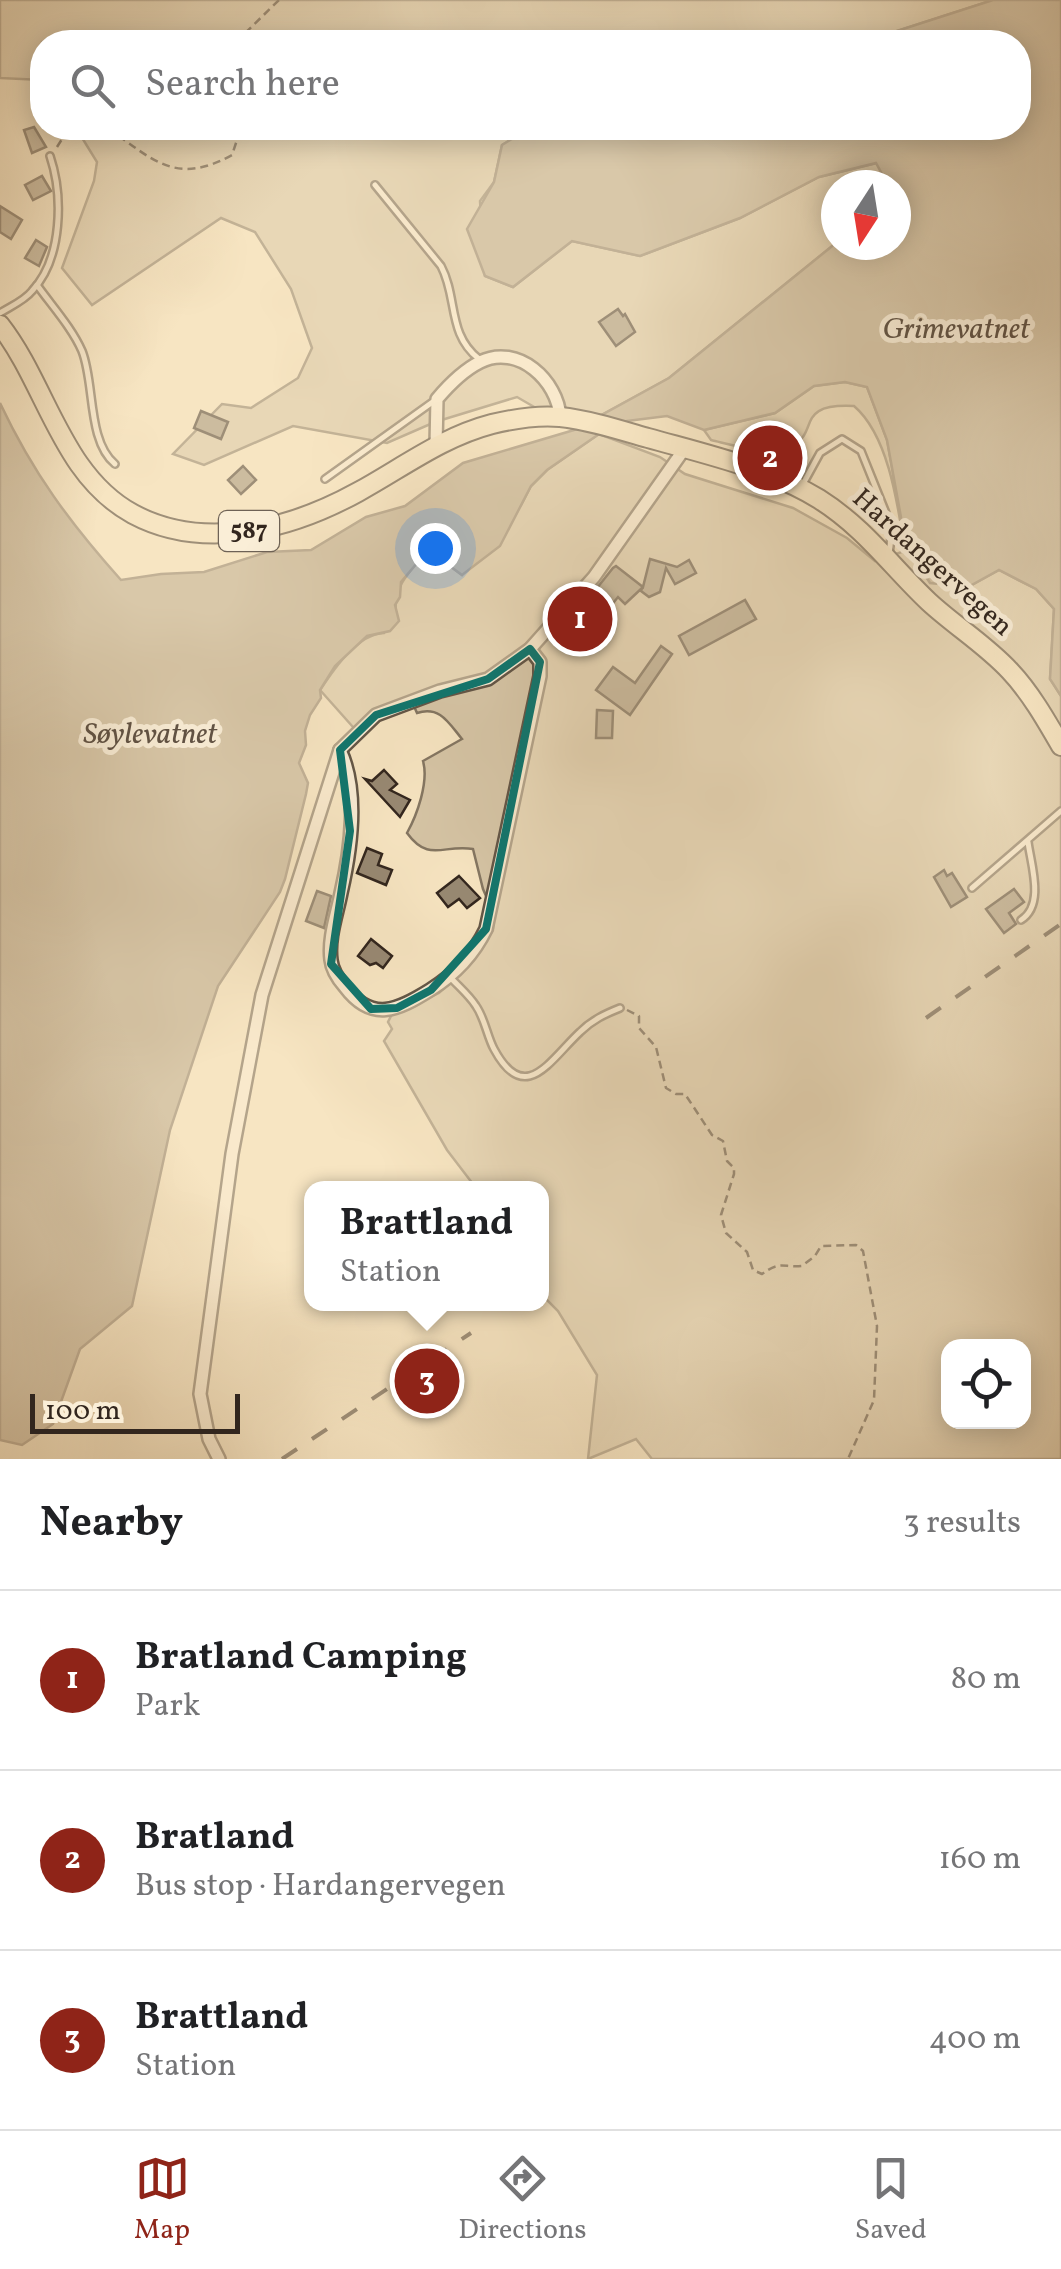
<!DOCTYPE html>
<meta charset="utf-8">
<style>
body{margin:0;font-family:Vollkorn,serif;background:#f2f2f2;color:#202124}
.controls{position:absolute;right:30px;bottom:30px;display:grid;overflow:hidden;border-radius:20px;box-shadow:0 5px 25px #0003}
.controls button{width:90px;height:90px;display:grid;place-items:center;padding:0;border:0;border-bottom:2px solid #e0e0e0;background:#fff;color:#202124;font:50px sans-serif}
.compass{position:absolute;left:821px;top:170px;width:90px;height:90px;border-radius:50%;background:#fff;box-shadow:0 5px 25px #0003;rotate:192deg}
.scale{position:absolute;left:30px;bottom:25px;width:210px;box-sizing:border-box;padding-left:10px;border:5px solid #32261e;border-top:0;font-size:28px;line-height:35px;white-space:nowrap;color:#32261e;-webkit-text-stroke:8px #faeed7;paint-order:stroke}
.you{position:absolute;left:435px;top:548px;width:35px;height:35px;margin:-25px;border:8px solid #fff;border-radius:50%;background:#1a73e8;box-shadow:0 0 0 15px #1a73e833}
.badge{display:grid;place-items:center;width:65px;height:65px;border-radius:50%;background:#8f2418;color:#fff;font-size:32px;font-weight:700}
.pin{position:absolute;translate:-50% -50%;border:5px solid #fff;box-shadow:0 2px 10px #0006}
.popup{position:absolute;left:304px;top:1181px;width:245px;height:130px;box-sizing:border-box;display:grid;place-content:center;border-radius:20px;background:#fff;filter:drop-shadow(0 2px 8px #0005);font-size:32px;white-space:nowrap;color:#757577}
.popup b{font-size:38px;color:#202124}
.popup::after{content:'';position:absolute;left:50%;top:100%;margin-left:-20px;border:20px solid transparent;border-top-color:#fff}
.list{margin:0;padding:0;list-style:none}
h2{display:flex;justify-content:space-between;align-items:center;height:130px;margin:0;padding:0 40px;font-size:42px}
h2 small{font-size:32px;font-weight:400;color:#757577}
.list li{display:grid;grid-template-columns:65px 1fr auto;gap:30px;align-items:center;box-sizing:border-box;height:180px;padding:0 40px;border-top:2px solid #e0e0e0}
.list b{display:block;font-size:38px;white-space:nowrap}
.list p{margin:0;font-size:32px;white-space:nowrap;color:#757577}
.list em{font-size:32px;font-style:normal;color:#757577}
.icon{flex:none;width:55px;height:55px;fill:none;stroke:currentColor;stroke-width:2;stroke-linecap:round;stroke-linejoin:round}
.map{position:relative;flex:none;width:1061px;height:1459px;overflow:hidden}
.search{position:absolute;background:#fff;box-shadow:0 5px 25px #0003;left:30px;right:30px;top:30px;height:110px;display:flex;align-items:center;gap:25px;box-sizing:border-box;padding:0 35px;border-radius:40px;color:#757577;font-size:38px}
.sheet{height:670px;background:#fff}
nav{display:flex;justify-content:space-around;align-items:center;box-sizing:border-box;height:140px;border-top:2px solid #e0e0e0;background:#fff;font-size:28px;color:#757577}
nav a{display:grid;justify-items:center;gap:5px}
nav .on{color:#8f2418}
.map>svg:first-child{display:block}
.green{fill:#d6c5a6;stroke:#847662;stroke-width:2.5;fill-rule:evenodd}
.water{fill:#b4a48a;stroke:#80725f;stroke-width:2.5}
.building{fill:#988973;stroke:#32261e;stroke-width:2.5}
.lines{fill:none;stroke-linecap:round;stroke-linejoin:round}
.lane-casing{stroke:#635647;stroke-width:10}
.street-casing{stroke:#635647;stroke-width:16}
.primary-casing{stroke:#32261e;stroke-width:22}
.path{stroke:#32261e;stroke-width:2.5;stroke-dasharray:8 5;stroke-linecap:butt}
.lane{stroke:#faeed7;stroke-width:5}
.street{stroke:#faeed7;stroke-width:11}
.primary{stroke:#f7e5c2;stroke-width:18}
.rail{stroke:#32261e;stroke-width:4;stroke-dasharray:18 18;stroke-linecap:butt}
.marked{fill:none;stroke:#0f766e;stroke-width:8;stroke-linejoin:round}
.labels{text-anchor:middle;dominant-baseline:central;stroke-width:10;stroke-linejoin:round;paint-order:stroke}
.shield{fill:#faeed7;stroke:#6e6256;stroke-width:2.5}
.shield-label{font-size:25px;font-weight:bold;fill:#32261e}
.street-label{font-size:28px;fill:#32261e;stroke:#faeed7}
.water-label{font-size:30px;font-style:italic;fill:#605244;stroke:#faeed7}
</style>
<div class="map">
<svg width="1061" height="1459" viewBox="0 0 1061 1459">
<rect width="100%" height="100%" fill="#f7e5c2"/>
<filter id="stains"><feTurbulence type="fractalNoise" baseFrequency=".002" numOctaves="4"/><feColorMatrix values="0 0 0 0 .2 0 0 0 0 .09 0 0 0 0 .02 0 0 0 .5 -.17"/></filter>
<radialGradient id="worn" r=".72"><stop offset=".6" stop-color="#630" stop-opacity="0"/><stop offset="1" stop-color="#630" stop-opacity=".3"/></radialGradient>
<g class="green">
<polygon points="0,0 993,0 863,42 762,34 729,42 42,42 42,80 0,78"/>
<polygon points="76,128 530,128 502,145 494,182 480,201 485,276 513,287 572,241 640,256 740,218 819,177 877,163 888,185 836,185 836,243 669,378 574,430 517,397 435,422 387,443 293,426 204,465 173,454 222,404 251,408 298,378 312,348 291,289 255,232 221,218 92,305 62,268 94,181 97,162"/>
<path d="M845,382L867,387L887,440L906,545L968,587L999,570L1036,589L1054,609L1050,679L1061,696V1459H652L636,1439L588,1459L597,1375L558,1311L542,1295V1188H476L447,1150L384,1041L392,1029L388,1022L392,1014L439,993L474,960L493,930L494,914L483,889L473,849C443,844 429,863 407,833C417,815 429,782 423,761L462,739C448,722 440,706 417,713L413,704L380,720L361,736L320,690C334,669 357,634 384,633L396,613C393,588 408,573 423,556L439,558L462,575L521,505L531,486L547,470L599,434L660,457L685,474L793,508L847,538L875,561L905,551C898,506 889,436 854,406C794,403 820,432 792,446C771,457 733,445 711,440L704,430L775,413L814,386ZM948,1346H1024V1422H948Z"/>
</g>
<path class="water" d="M993,0H1061V696L1050,679L1054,609L1036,589L999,570L968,587L930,583L906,545L887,440L867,387L845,382L814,386L775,413L704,430L667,416L627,421L599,434L547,470L531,486L500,546L462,575L439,558L423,556L401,582L400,597L395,605L399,621L390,631L367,636L335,666L320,690L321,698L310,715L305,731L306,745L299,763L308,783L306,794L285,879L280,892L218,986L170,1130L132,1306L80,1349L53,1424L22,1445L0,1440V403C33,473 70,523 121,580L161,574L204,572L267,552L311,550L366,517L405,506L463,463L574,430L669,378L836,243L896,245V185H888L876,163L819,177L740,218L640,256L572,241L513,287L485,276L467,229L494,182L502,145L530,128H1018V42H729L762,34L863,42Z"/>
<g class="building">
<polygon points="34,127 46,147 32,153 24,130"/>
<polygon points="42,176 51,191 33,200 25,185"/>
<polygon points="0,206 22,220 11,239 0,232"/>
<polygon points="36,240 47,247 39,266 25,258"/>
<polygon points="618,309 623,316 625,314 635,332 616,346 599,322"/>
<polygon points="201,411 228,422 221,439 194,428"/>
<polygon points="243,466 256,480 241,494 228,480"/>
<polygon points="650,559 677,567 689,560 696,573 675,584 666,568 660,592 649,597 641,591 642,588 625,604 618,597 588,634 576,625 594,602 589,598 613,568 616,566 643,587"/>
<polygon points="745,600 756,619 689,655 679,636"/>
<polygon points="661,646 672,654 630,715 596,690 613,667 635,683"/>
<polygon points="597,710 613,711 612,738 596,738"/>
<polygon points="384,770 397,784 390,790 410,800 400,817 365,779 372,781"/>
<polygon points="367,848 382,854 378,865 392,870 386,885 357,873"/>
<polygon points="944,870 947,876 952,873 967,897 951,907 934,877"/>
<polygon points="459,876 480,898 467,908 459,899 448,907 437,893"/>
<polygon points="1014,889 1024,902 1009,913 1016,924 1004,933 986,909"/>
<polygon points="317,891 331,896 324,928 306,921"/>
<polygon points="371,939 392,956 383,968 376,963 370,965 358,956"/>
</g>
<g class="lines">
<defs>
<g id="lane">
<path d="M375,185L441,266C458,298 447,334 479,359"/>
<path d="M37,285C52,306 72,328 82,351C95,383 87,441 115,464"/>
<path d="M0,313C11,306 24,301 32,291C63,258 63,195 50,156"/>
<polyline points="325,479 434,401"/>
<polyline points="803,484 820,453 842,439 861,451 892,528 889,555"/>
<polyline points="972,888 1061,811"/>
<path d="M1021,920C1045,905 1031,865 1028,842"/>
<path d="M450,977C458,986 469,995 476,1006C485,1019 487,1036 494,1049C525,1107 550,1060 580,1032C592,1020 605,1014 620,1008"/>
</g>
<g id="street">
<path d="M436,445L437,399C448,386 464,370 480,362C518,343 558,381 560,417"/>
<path d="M340,750C359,790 351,850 341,893C337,914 328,938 331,960C332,970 338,979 345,987C372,1023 398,1010 430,990C454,975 474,954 486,929L540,676V662L530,649"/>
<polyline points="219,1459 209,1439 200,1394 232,1154 262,995 340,750 376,715 440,691 488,679 530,649 594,577 685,448"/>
</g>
<path id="primary" d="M0,325C47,385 61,475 133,514C204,552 291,529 358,492C402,468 442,437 492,424C513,419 538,415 560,417C589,420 620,430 648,438C705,454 768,468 819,499C865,528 891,566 929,602C955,626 986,645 1010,671C1030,692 1046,720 1061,746"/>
</defs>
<use href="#lane" class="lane-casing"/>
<use href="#street" class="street-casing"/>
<use href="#primary" class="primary-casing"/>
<g class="path">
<polyline points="236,42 279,0"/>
<path d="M108,128C153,160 176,186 232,155L241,128"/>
<polyline points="57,147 69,128"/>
<path d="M627,1010L639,1016V1028L656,1047L666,1088L676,1094H685L712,1135L723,1141L727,1161L734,1168V1174L721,1215L726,1233L747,1252L753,1270L762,1274C781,1260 783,1268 802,1266L815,1256L821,1246L856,1245L863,1251L877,1326L874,1400L848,1459"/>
</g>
<use href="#lane" class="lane"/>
<use href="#street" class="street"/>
<use href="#primary" class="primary"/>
<g class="rail">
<polyline points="926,1018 1061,924"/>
<polyline points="282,1459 471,1333"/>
</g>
</g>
<path d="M0 0H1061V1459H0ZM530,649L540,662L486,929L431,990L397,1008L371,1009L331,964L350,831L340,750L376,715L488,679Z" fill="#f7e5c2" fill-opacity=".55" fill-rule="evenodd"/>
<path class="marked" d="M530,649L540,662L486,929L431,990L397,1008L371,1009L331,964L350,831L340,750L376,715L488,679Z"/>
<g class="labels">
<rect class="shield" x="219" y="511" width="60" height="40" rx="8"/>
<g class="shield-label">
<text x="249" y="531">587</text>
</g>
<g class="street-label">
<text transform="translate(932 563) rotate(42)">Hardangervegen</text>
</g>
<g class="water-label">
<text x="956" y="330">Grimevatnet</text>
<text x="150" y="735">Søylevatnet</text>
</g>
</g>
<rect width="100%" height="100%" filter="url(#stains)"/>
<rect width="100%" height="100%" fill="url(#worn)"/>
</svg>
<div class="controls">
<button><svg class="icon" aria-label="locate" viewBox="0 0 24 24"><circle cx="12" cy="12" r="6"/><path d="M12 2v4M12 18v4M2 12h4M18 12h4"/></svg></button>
</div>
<svg class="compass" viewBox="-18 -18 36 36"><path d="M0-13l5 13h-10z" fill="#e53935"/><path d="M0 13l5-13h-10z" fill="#757577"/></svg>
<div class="scale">100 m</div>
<div class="you"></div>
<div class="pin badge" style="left:580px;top:619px">1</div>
<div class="pin badge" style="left:770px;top:458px">2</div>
<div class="pin badge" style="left:427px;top:1381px">3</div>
<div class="popup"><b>Brattland</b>Station</div>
<div class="search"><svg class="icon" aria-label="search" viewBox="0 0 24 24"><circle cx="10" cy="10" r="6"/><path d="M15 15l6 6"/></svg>Search here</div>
</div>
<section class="sheet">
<h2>Nearby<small>3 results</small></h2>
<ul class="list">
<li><span class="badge">1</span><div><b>Bratland Camping</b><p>Park</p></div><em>80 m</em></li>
<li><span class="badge">2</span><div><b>Bratland</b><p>Bus stop · Hardangervegen</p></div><em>160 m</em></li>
<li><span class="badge">3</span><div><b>Brattland</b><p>Station</p></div><em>400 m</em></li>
</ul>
</section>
<nav>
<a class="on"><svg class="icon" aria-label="map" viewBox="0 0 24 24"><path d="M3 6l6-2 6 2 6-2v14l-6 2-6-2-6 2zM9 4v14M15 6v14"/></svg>Map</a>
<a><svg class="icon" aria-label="directions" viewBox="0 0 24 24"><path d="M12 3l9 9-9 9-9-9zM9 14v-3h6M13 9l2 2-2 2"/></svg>Directions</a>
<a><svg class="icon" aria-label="saved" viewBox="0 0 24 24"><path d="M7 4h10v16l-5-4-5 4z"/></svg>Saved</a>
</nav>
